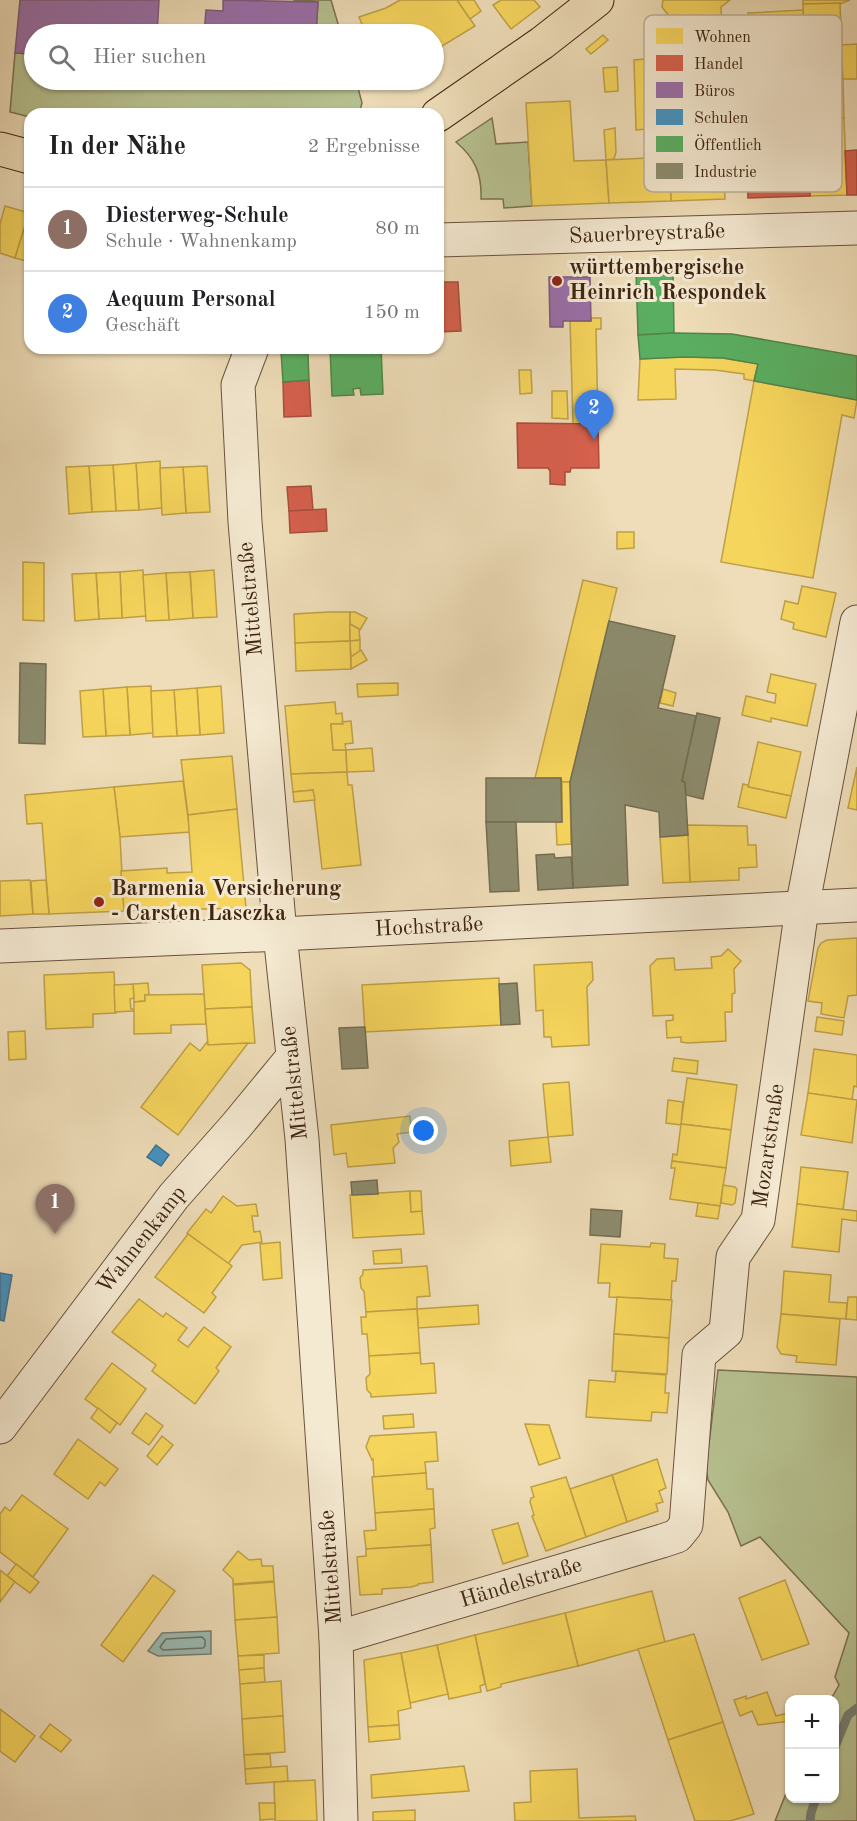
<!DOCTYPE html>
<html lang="de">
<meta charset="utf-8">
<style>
body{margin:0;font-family:"Old Standard TT",serif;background:#f6f6f6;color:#202124}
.controls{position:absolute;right:18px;bottom:18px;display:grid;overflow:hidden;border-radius:12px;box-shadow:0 2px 4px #0004}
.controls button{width:54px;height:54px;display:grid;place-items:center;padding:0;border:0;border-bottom:2px solid #e0e0e0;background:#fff;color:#202124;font:30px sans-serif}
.you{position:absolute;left:424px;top:1131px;width:21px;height:21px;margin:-15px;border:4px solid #fff;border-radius:50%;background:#1a73e8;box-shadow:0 0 0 9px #1a73e833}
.badge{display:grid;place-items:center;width:39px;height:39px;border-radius:50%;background:#8f2418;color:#fff;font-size:20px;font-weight:700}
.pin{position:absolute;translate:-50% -50px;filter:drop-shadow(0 2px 3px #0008)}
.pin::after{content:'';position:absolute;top:32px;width:21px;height:18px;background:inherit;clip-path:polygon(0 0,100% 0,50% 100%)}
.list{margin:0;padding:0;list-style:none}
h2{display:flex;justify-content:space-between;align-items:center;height:78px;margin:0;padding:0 24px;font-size:26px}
h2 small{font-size:20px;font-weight:400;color:#757577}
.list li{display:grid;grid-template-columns:39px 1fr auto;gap:18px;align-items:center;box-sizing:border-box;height:84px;padding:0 24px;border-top:2px solid #e0e0e0}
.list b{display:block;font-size:22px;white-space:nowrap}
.list p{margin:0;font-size:20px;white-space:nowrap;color:#757577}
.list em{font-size:20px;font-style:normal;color:#757577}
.icon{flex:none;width:33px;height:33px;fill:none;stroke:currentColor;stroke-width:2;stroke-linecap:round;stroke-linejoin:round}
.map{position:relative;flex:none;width:857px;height:1821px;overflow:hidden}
.search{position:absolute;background:#fff;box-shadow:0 2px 4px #0004;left:24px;top:24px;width:420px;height:66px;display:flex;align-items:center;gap:15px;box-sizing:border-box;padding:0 21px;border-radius:33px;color:#757577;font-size:22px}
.panel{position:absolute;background:#fff;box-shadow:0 2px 4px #0004;left:24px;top:108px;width:420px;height:246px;border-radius:18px}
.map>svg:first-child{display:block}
.green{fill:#b7c190;stroke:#7a7251;stroke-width:1.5}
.water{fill:#9bbbb4;stroke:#767f73;stroke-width:1.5}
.homes{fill:#f6d55c;stroke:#bfa046;stroke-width:1.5}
.shops{fill:#d6604d;stroke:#a84e3b;stroke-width:1.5}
.offices{fill:#9970ab;stroke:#7e597d;stroke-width:1.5}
.schools{fill:#4393c3;stroke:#42728e;stroke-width:1.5}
.public{fill:#5aae61;stroke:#528549;stroke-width:1.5}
.industry{fill:#8c8c6e;stroke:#756d52;stroke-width:1.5}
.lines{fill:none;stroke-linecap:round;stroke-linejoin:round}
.shore{stroke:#6c7063;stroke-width:1.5}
.stream{stroke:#767f73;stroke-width:9}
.minor-casing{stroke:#6a523c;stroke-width:35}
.major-casing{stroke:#3e2412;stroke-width:35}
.minor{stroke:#f4e9d1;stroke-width:33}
.major{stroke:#eeddb8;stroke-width:33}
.poi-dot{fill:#8f2418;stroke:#f4e9d1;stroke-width:2}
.labels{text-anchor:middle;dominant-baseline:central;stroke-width:6;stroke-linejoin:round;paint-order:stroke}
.street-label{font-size:22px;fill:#3e2412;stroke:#f4e9d1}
.poi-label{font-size:22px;font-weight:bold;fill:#3e2412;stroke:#f4e9d1;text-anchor:start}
.key{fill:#f4e9d1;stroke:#bdae98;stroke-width:1.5}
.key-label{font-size:16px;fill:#3e2412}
</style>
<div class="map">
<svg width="857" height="1821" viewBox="0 0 857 1821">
<rect width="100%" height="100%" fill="#eeddb8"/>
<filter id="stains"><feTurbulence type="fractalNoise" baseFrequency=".00333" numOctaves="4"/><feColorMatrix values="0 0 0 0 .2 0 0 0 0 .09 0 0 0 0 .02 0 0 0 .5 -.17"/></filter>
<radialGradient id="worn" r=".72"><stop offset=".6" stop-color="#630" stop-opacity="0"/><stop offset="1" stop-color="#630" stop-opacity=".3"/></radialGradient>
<g class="green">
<polygon points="293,0 331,0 341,34 316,34 318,2"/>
<polygon points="15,53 34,54 34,80 356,80 362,103 359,114 30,114 30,117 10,112"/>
<path d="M492,118L496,144L528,142L532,206L504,208L503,199H481C482,174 475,158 456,142Z"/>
<polygon points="718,1370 857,1377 857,1821 775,1821 789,1786 790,1798 834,1798 834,1700 831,1699 839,1685 835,1677 849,1633 760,1537 741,1546 728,1512 708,1480 706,1468"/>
</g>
<polygon class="water" points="211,1631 211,1654 158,1656 148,1651 162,1633"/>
<g class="homes">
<polygon points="400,0 457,0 475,26 434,51 434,34 366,34 359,17 386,8"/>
<polygon points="457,0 474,0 481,11 470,19"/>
<polygon points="501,0 534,0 540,7 511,29 493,5"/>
<polygon points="663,0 730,0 721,7 723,55 670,57 669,16 662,7"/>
<polygon points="803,0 850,0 840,4 803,4"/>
<polygon points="840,3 843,79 805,81 803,4"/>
<polygon points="803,10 804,36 749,38 748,13"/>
<polygon points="603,35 608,40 591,54 586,49"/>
<polygon points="804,36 805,81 843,79 844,118 808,119 809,148 746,149 747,161 731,162 722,39"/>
<polygon points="857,44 857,79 843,79 841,45"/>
<polygon points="656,58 658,128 636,130 634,60"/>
<polygon points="617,67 618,91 605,92 603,68"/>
<polygon points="570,101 574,161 606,160 609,203 532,206 526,103"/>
<polygon points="844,118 847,195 810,196 808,119"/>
<polygon points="615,128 616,152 614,159 606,160 604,130"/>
<polygon points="723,155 725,199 671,201 669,157"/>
<polygon points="669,157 671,201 609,203 606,160"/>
<polygon points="5,206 29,213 15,258 0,253 0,224"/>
<polygon points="29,213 30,213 30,262 15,258"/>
<polygon points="591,318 601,318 601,329 596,329 598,424 573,424 570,321 591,321"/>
<polygon points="684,357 723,358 758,364 754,381 744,379 744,374 715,370 675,369 676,399 638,400 640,359"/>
<polygon points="519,370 531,370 532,393 520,394"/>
<polygon points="754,381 857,400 854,418 842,415 813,578 721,562"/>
<polygon points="552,391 567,391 568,419 552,418"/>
<polygon points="160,461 162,508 139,510 136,463"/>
<polygon points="136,463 139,510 116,511 113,465"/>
<polygon points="113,465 116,511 92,512 89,466"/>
<polygon points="89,466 92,512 69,514 66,467"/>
<polygon points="207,466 210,512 186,513 183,467"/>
<polygon points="183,467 186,513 162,515 160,468"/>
<polygon points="617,532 634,532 634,548 617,549"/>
<polygon points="23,562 44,563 44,621 23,620"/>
<polygon points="143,570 146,616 122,618 120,572"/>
<polygon points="214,570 217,617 193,618 190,572"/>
<polygon points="120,572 122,618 99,619 96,573"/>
<polygon points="190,572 193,618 169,620 166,573"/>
<polygon points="96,573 99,619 75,621 72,574"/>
<polygon points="166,573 169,620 146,621 143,575"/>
<polygon points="583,580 617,588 570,782 562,782 561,778 535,778"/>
<polygon points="802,586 836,593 826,637 793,629 794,623 781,619 785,601 798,604"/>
<polygon points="329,612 350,612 350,641 295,643 294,614"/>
<polygon points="350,612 355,612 367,618 360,630 350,624"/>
<polygon points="350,624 359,629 360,640 350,641"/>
<polygon points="360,640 360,651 351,657 350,641"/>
<polygon points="350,641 351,669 296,671 295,643"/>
<polygon points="361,650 367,660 351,669 351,657"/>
<polygon points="771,674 816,684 807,726 771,718 771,722 742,715 746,696 775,703 776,694 767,692"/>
<polygon points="398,683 398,695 358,697 357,684"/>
<polygon points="151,686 153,733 130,735 127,687"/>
<polygon points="221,686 224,733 200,735 197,688"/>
<polygon points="127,687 130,735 106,736 103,689"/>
<polygon points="197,688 200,735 177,736 174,690"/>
<polygon points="103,689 106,736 83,737 80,691"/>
<polygon points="663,689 676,693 673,706 660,703"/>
<polygon points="174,690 177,736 153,737 151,691"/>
<polygon points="335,702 336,714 342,713 343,724 331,724 333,750 346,750 347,772 291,774 285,706"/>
<polygon points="351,721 353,743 345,744 346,750 333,750 331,724 343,724 342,722"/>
<polygon points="758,742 801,752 791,796 748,787"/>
<polygon points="372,748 374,771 347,772 346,750"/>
<polygon points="232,756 237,809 188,815 181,760"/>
<polygon points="857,767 857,810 848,808"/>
<polygon points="347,772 348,785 352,785 361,865 322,869 313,790 293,792 291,774"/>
<polygon points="183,781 190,832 120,837 114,787"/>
<polygon points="562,782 570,782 571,844 557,845 556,822 562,822"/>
<polygon points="743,784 748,785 748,787 791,796 786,818 738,807"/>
<polygon points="114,787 120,837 124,911 49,914 42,823 27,824 25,795"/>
<polygon points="313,790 315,800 294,802 293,792"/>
<polygon points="237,809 246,908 124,911 121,871 167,868 167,873 192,872 188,815"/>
<polygon points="687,825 747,826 748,845 756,845 757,867 739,868 739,880 690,882"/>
<polygon points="688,835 690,882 663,883 660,837"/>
<polygon points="30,880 33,914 0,916 0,881"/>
<polygon points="46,880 49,914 33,914 31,881"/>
<polygon points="857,938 857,995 848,996 844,1018 821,1014 822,1003 808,1001 818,948 821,943 827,940"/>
<polygon points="728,949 741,961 734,969 735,993 732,994 732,1012 725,1012 726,1041 688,1043 681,1042 681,1037 667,1038 666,1021 673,1020 673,1015 653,1016 650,966 657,959 674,958 675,970 712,968 711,957 721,956"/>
<polygon points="592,962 593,980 587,987 589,1045 552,1047 551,1037 544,1037 543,1010 536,1011 534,965"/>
<polygon points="241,963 250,970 252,1007 205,1009 202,965"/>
<polygon points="114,972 116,1013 93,1014 93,1027 46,1029 44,975"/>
<polygon points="499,978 501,1025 365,1032 362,985"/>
<polygon points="148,983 149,995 145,995 145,1001 134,1002 133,984"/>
<polygon points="133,984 134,998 130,999 131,1009 133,1009 133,1011 115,1012 114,985"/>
<polygon points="204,994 206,1024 171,1025 171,1033 134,1034 134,1002 145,1001 145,995"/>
<polygon points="252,1007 255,1043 208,1045 205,1009"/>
<polygon points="817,1017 844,1021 842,1035 815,1031"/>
<polygon points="25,1031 26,1059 9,1060 8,1032"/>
<polygon points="207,1042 208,1045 248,1043 178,1135 141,1107 190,1043 200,1051"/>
<polygon points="814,1049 857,1055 857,1087 854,1086 852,1100 808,1093"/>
<polygon points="674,1058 698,1061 697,1074 672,1071"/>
<polygon points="687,1078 737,1085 731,1130 681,1124"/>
<polygon points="569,1082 573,1135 548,1137 543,1084"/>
<polygon points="808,1093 857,1100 852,1143 801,1135"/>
<polygon points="668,1100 683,1102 681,1125 666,1123"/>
<polygon points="410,1116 411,1132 397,1134 399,1142 393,1148 395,1163 348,1167 346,1153 334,1155 331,1125"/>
<polygon points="681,1124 731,1130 726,1168 672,1161 673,1154 677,1155"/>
<polygon points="548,1137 551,1162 511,1166 509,1141"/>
<polygon points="672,1161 726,1168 720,1206 670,1199 675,1168 671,1168"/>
<polygon points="801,1167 848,1172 843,1210 797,1204"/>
<polygon points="723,1185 735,1187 737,1189 735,1203 732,1205 721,1203"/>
<polygon points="410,1191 411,1212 422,1211 424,1234 353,1238 350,1195"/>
<polygon points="410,1191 421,1191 422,1211 411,1212"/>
<polygon points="223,1196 237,1206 256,1204 258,1216 252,1216 254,1232 260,1231 262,1242 242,1245 228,1264 187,1233 206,1209 211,1213"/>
<polygon points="698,1203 720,1206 718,1219 696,1216"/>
<polygon points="797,1204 857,1211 857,1221 842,1219 839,1252 792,1247"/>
<polygon points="188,1234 232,1266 212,1293 216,1297 204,1313 155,1277"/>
<polygon points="280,1242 282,1278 263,1280 260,1244"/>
<polygon points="651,1243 665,1244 664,1258 678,1259 676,1281 672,1281 671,1300 609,1297 610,1283 598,1283 601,1244 650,1247"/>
<polygon points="401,1249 402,1263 374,1264 373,1251"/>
<polygon points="427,1266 430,1296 417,1297 417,1309 366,1312 364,1291 361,1288 360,1278 363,1274 363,1270"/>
<polygon points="784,1271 831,1275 829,1302 847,1303 846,1319 781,1314"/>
<polygon points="617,1297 672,1300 669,1338 614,1334"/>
<polygon points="848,1297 857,1297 857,1320 846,1319"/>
<polygon points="139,1299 163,1317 166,1313 187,1328 178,1340 188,1347 204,1327 231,1347 216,1368 219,1371 195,1404 152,1371 156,1365 112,1332"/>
<polygon points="478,1305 479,1324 418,1328 417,1309"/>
<polygon points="417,1309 420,1353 369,1356 367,1334 362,1334 361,1317 366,1317 366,1312"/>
<polygon points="781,1314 840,1319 836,1365 796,1362 797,1356 781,1354 777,1347"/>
<polygon points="614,1334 669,1338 667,1374 612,1371"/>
<polygon points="420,1353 421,1364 434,1363 436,1393 371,1397 371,1394 367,1390 366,1378 370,1374 369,1356"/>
<polygon points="112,1363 146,1389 120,1425 85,1399"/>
<polygon points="616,1371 666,1375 665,1393 669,1393 667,1413 652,1412 651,1421 586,1417 589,1380 615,1382"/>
<polygon points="98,1408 117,1423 110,1433 91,1418"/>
<polygon points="146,1413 163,1426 149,1445 132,1433"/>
<polygon points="413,1414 414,1427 384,1429 383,1416"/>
<polygon points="525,1424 549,1425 560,1458 539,1465"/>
<polygon points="436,1432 438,1461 425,1462 426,1473 374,1477 373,1459 372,1460 366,1447 370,1436"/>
<polygon points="162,1436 173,1445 157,1465 147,1456"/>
<polygon points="78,1439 118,1469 105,1486 100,1482 88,1499 54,1474"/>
<polygon points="657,1459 666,1488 659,1491 663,1502 656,1504 658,1511 627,1522 612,1475"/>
<polygon points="426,1473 427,1489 433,1489 434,1509 375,1513 372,1477"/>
<polygon points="612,1475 627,1522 586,1537 570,1489"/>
<polygon points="566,1477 586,1537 546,1551 532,1516 534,1515 530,1502 531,1498 534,1497 531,1487"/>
<polygon points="22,1495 68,1529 33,1577 0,1552 0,1514 5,1507 10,1511"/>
<polygon points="434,1509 435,1528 430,1529 431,1545 366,1549 364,1531 376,1530 375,1513"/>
<polygon points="518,1523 528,1556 503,1564 492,1530"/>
<polygon points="431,1545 433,1582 418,1584 418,1585 411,1587 382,1589 382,1594 360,1595 357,1557 366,1556 366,1549"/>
<polygon points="238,1551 249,1560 261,1559 262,1566 273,1566 274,1581 233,1584 233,1579 223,1570"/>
<polygon points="16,1564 39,1582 30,1593 7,1576"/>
<polygon points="0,1570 15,1582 0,1602"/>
<polygon points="153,1575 175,1591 123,1662 101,1645"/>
<polygon points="785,1580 809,1644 762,1660 739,1598"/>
<polygon points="274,1582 277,1617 235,1620 233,1585"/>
<polygon points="652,1591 665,1642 578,1666 565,1613"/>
<polygon points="565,1613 578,1666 501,1684 501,1687 487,1691 475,1635"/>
<polygon points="277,1617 279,1653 238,1656 235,1620"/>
<polygon points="694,1634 723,1722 668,1740 638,1649"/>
<polygon points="475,1635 485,1684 480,1686 481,1692 449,1699 437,1645"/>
<polygon points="437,1645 448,1694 410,1703 401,1653"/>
<polygon points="401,1653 411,1708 398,1711 399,1725 368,1727 364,1660"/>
<polygon points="264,1655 264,1668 239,1670 238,1656"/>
<polygon points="264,1668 265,1682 240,1684 239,1670"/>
<polygon points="281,1681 283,1716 242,1719 240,1684"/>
<polygon points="767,1692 776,1716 788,1713 790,1721 758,1725 752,1711 740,1716 734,1700 746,1696 746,1699"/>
<polygon points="0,1709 35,1736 15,1762 0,1751"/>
<polygon points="283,1716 285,1752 244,1755 242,1719"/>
<polygon points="723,1722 754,1814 730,1821 695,1821 668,1740"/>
<polygon points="50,1724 71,1740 61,1752 40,1737"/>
<polygon points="399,1725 400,1739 369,1742 368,1727"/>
<polygon points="270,1754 271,1767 245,1769 244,1755"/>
<polygon points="287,1766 288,1781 246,1784 245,1769"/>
<polygon points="464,1766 469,1791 372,1798 371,1775"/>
<polygon points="577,1769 579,1818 635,1816 636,1821 515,1821 514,1803 531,1802 530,1771"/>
<polygon points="315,1780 317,1821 275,1821 274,1782"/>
<polygon points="259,1803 275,1803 275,1819 260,1820"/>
<polygon points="415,1810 415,1821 373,1821 373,1812"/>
</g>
<g class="shops">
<polygon points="809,148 810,196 748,198 746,149"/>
<polygon points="857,150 857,195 847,195 845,151"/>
<polygon points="438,282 458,282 461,331 438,332"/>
<polygon points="309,380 311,416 284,417 283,382"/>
<polygon points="517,423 598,424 599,468 571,468 570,472 565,472 565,485 550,484 550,471 548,468 518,468"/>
<polygon points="311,486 313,510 289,511 287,487"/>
<polygon points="326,509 327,531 290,533 289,511"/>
</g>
<g class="offices">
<polygon points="20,0 159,0 157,34 34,34 34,54 15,53"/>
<polygon points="223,0 318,2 316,34 204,34 206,10 223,11"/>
<polygon points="549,277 590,277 591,321 563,321 563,327 550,327"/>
</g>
<g class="schools">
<polygon points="156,1145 169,1155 161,1166 147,1157"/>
<polygon points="0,1273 12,1275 4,1321 0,1320"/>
</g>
<g class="public">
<polygon points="673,271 674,333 638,335 636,272"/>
<polygon points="674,333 732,334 857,356 857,400 754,381 758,364 723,358 684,357 640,359 638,335"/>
<polygon points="283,348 314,348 308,354 309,380 283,382 281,351"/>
<polygon points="330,348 381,348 383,394 361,395 360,388 353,389 354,395 332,396"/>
</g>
<g class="industry">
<polygon points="609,621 675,636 658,708 696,716 682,781 685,782 688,835 660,837 659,812 625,805 628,885 573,888 570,782"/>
<polygon points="20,663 46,664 45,744 19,743"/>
<polygon points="697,713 720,718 703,799 686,795 685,782 682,781"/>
<polygon points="486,778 561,778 562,822 486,822"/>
<polygon points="486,822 516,822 519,891 490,892"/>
<polygon points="554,854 555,858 571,857 573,888 538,890 536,855"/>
<polygon points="517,983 520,1024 501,1025 499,984"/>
<polygon points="365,1027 368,1068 342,1069 339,1028"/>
<polygon points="377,1180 378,1194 352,1195 351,1182"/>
<polygon points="591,1209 622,1211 620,1237 590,1235"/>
</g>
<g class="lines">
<polygon class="shore" points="202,1637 205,1640 205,1646 203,1648 163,1650 160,1647 166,1639"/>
<g class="stream">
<polyline points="834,1749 848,1715 857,1708"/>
<polyline points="810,1821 811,1813 816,1798"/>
</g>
<defs>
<g id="minor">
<polyline points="438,240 857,228"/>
<polyline points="252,348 238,385 245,522 280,934 302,1139 336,1638 341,1821"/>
<polyline points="0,946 280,934 857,905"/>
<polyline points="0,1427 174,1196 236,1126 292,1058"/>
<polyline points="336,1638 662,1541 677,1536 686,1525 699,1355 726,1332 733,1257 758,1220 802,908 857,622"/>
</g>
<g id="major">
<polyline points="438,115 542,43 597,0"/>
<polyline points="0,149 30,157"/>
</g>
</defs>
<use href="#minor" class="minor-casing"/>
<use href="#major" class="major-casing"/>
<use href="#minor" class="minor"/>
<use href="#major" class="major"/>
</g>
<g class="poi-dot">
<circle cx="557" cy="281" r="6"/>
<circle cx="99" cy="902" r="6"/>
</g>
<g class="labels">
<g class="street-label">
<text transform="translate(647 234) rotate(-2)">Sauerbreystraße</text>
<text transform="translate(251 599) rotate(-95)">Mittelstraße</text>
<text transform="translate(429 927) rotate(-3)">Hochstraße</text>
<text transform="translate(295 1083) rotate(-96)">Mittelstraße</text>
<text transform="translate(769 1146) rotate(-82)">Mozartstraße</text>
<text transform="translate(142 1240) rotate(-52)">Wahnenkamp</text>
<text transform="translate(331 1567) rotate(-94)">Mittelstraße</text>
<text transform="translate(521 1583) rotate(-17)">Händelstraße</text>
</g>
<g class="poi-label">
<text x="569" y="268">württembergische<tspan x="569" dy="25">Heinrich Respondek</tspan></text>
<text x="111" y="889">Barmenia Versicherung<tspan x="111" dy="25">- Carsten Lasczka</tspan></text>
</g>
</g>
<rect x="644" y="15" width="198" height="177" rx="9" class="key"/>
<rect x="656" y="28" width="27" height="16" fill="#f6d55c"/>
<rect x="656" y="55" width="27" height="16" fill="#d6604d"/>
<rect x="656" y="82" width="27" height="16" fill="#9970ab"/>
<rect x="656" y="109" width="27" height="16" fill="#4393c3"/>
<rect x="656" y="136" width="27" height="16" fill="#5aae61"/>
<rect x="656" y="163" width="27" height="16" fill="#8c8c6e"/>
<g class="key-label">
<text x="694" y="42">Wohnen</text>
<text x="694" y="69">Handel</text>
<text x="694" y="96">Büros</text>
<text x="694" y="123">Schulen</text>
<text x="694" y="150">Öffentlich</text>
<text x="694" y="177">Industrie</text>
</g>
<rect width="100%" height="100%" filter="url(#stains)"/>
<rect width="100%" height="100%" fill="url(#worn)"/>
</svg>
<div class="controls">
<button>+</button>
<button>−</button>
</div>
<div class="you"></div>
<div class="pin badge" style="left:55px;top:1234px;background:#8d6e63">1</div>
<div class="pin badge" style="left:594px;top:440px;background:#3f7fe0">2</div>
<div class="search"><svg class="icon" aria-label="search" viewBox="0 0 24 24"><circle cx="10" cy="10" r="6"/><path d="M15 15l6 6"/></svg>Hier suchen</div>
<section class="panel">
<h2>In der Nähe<small>2 Ergebnisse</small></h2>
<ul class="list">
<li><span class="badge" style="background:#8d6e63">1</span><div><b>Diesterweg-Schule</b><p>Schule · Wahnenkamp</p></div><em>80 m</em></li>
<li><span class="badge" style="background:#3f7fe0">2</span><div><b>Aequum Personal</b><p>Geschäft</p></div><em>150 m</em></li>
</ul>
</section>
</div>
